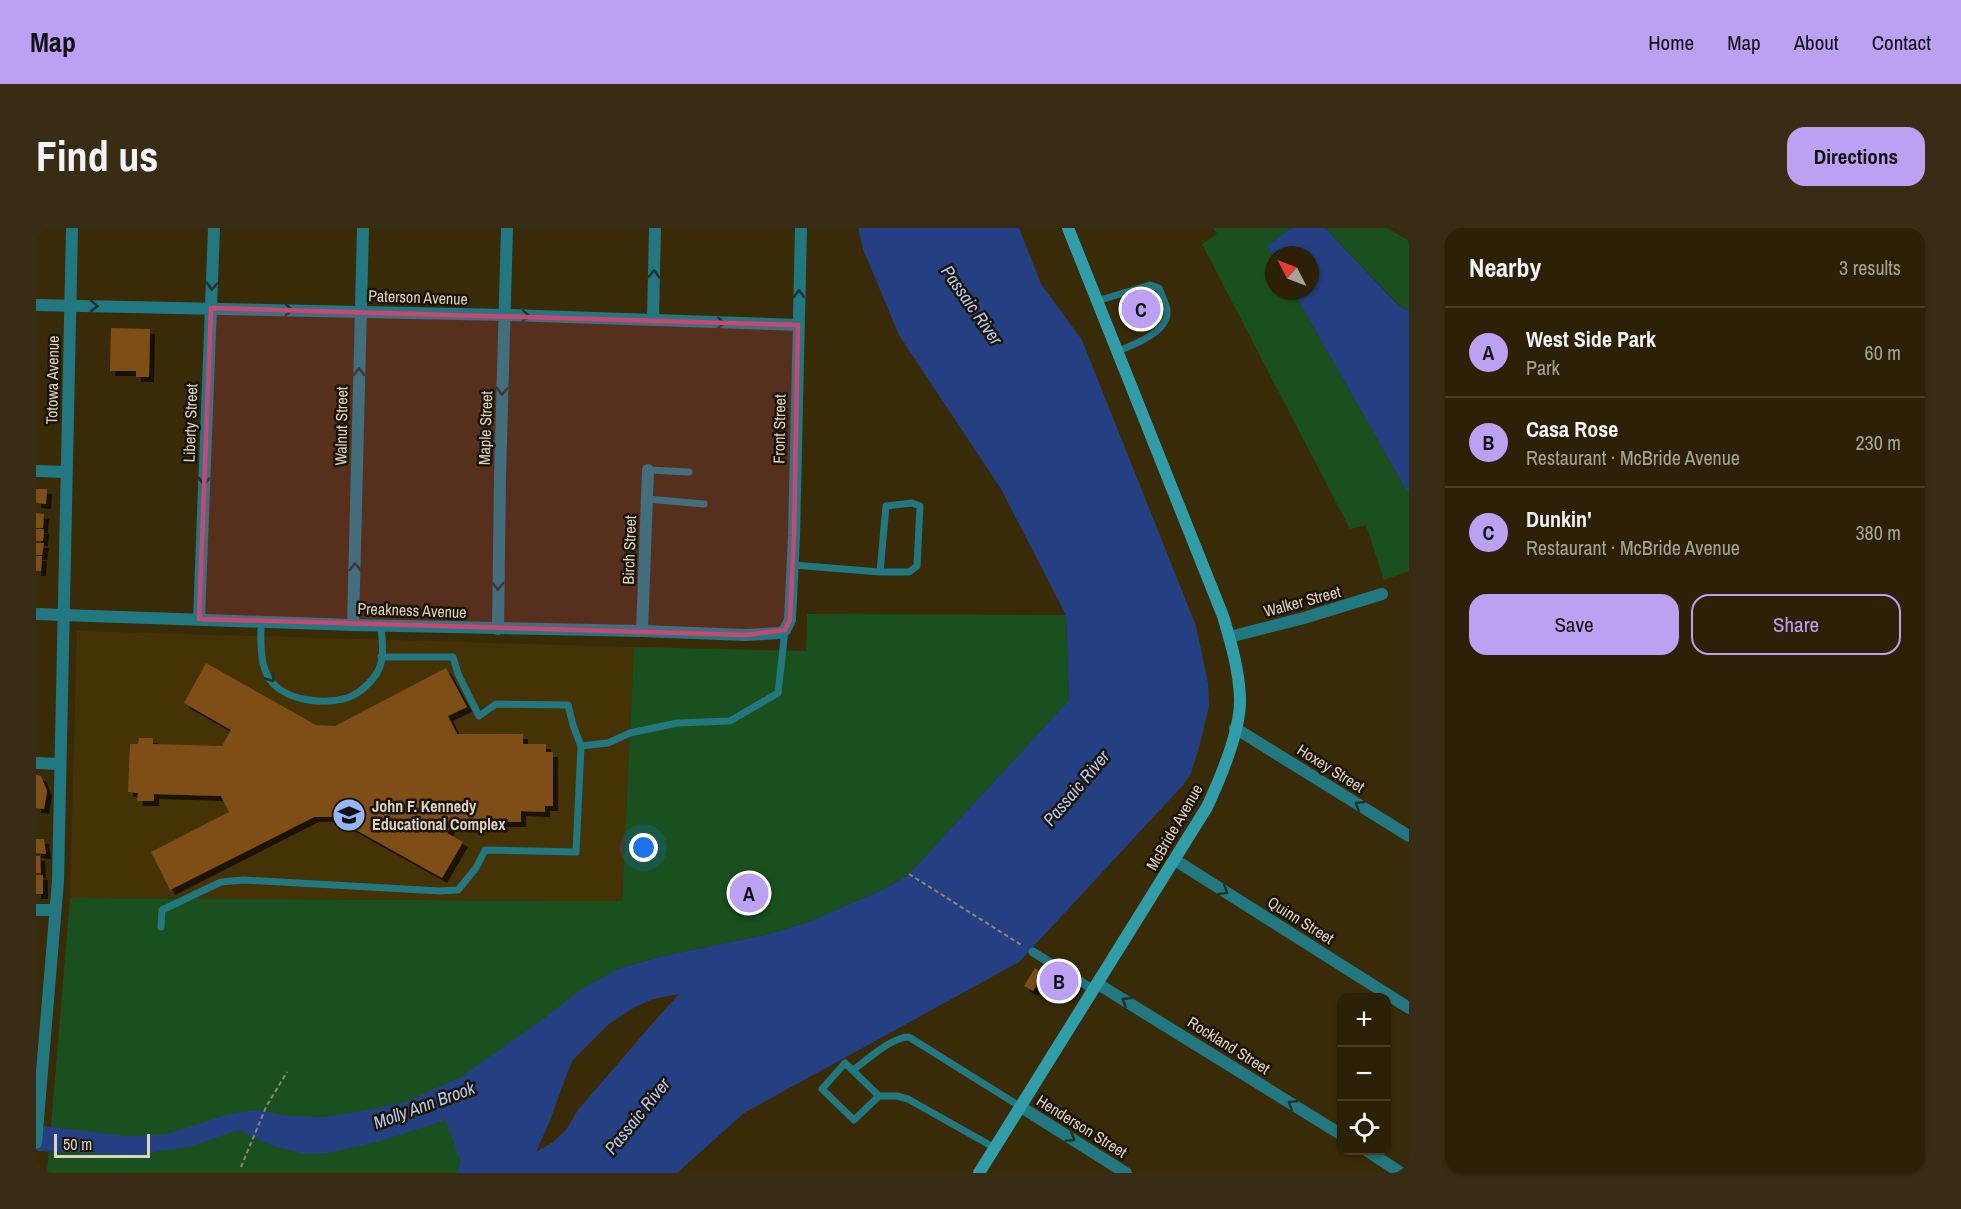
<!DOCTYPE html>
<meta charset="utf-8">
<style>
body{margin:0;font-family:"Archivo Narrow",sans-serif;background:#382d14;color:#f1f3f6}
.controls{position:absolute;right:18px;bottom:18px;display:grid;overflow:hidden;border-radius:12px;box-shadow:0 2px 4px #0004}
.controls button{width:54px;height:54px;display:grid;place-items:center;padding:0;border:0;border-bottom:2px solid #483e28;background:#2c2006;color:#f1f3f6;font:30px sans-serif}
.compass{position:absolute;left:1229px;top:18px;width:54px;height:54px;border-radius:50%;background:#2c2006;box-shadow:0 2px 4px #0004;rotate:312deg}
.scale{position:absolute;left:18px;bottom:15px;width:96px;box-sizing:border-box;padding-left:6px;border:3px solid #ddd3c1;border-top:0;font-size:16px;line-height:21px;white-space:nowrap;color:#ddd3c1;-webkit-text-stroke:4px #1b1407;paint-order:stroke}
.you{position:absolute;left:608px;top:620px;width:21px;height:21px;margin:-15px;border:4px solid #fff;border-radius:50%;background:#1a73e8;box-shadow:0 0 0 9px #1a73e833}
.badge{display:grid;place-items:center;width:39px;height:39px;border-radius:50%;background:#bca0f2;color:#111;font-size:20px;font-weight:700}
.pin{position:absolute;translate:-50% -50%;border:3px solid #fff;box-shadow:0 2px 6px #0006}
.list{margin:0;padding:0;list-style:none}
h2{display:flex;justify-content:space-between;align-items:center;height:78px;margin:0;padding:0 24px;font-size:26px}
h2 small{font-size:20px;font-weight:400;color:#a6a39b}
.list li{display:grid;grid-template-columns:39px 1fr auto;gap:18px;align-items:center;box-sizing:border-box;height:90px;padding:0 24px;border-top:2px solid #483e28}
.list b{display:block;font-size:22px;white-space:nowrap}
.list p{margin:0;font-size:20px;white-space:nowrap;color:#a6a39b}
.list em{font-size:20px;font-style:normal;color:#a6a39b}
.actions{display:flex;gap:12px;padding:18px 24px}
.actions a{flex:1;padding:14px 0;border:2px solid #bca0f2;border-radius:18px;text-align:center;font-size:21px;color:#bca0f2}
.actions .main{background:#bca0f2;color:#111}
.icon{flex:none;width:33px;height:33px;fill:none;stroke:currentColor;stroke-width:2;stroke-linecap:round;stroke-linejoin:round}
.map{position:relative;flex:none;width:1373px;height:945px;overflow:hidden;border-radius:18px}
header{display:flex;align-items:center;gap:36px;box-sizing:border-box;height:84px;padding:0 30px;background:#bca0f2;color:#111}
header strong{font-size:28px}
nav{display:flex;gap:33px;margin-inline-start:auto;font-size:21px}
.intro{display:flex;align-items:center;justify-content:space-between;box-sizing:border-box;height:144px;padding:0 36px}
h1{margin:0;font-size:42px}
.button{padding:15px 27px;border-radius:18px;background:#bca0f2;color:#111;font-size:21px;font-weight:700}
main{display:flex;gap:36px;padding:0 36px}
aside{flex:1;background:#2c2006;border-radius:18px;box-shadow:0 2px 4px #0004}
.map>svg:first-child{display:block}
.built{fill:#453306}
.green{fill:#19501e}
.water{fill:#244083;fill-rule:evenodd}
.building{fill:#7f4e16;filter:url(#shadow)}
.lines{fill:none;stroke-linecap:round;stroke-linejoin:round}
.path{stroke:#91856b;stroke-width:2;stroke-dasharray:4.5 3;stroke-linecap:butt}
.service{stroke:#217880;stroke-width:7}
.pedestrian{stroke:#217880;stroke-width:9}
.minor{stroke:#217880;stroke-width:12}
.tertiary{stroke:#217880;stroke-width:12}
.secondary{stroke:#309ea9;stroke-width:12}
.oneway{stroke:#1d322b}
.marked{fill:#c94774;fill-opacity:0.2;stroke:#c94774;stroke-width:4.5;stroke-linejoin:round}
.labels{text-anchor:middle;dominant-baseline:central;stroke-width:5;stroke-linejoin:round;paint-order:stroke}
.street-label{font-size:16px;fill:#ddd3c1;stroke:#1b1407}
.poi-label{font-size:16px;font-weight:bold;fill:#ddd3c1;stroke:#1b1407;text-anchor:start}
.water-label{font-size:18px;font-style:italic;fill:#b4c7ef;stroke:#1b1407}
</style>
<header>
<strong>Map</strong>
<nav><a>Home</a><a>Map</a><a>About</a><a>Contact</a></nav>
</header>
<div class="intro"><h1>Find us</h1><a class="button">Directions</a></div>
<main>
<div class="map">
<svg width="1373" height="945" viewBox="0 0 1373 945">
<defs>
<filter id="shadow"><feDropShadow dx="5" dy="5" stdDeviation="0" flood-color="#0009"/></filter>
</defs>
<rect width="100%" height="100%" fill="#3a2b08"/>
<polygon class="built" points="41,403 598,419 586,673 34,670"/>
<g class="green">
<polygon points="1177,0 1255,0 1231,18 1238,30 1238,63 1257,63 1373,267 1373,343 1348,352 1330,297 1314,301 1166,16 1181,6"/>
<polygon points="1289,0 1351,0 1373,13 1373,83 1364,78"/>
<polygon points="771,386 1030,387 1033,472 873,646 850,660 772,694 733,706 623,729 582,741 424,933 421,945 11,945 34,670 586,673 598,419 770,423"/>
</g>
<g class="water">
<path d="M822,0H983L1005,56L1046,112L1160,398L1172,455L1173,478L1164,516L1155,545L1148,556L983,734L708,885L641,945H421L424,933L410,892L341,914L292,925L269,926L240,919L202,902L156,918L99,927L2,923L0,921V897L89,908L128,907L190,887L213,883L225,882L244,887L287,889L328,883L369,874L425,849L503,794L547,760L582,741L623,729L733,706L772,694L850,660L873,646L1033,472L1030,387L965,261L863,107L827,21ZM643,766L616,796L542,882L530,902L517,914L500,924L513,895L532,843L537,832L573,796L599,779L617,771Z"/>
<polygon points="1255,0 1289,0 1363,78 1373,83 1373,267 1257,63 1274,63 1274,27 1238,27 1238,30 1231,18"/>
</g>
<g class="building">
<polygon points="75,100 114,101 113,149 100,149 100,143 74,143"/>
<polygon points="0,261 11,261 10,276 0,275"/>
<polygon points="0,285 8,286 7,300 0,300"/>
<polygon points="0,301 8,301 7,313 0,313"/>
<polygon points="0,315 8,315 6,327 0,327"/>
<polygon points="0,328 6,328 5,343 0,343"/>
<polygon points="170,435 280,497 299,498 410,440 431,479 412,488 421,506 487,506 487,516 510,516 510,524 517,524 517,578 509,578 509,584 485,583 485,594 417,594 411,605 427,614 406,650 297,589 278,589 134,662 115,624 193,584 185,568 118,566 118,573 101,573 102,565 92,564 94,516 102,516 103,510 117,510 117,516 186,518 195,502 148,475"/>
<polygon points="0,547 5,548 11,563 8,581 0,580"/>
<polygon points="0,611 8,611 10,626 0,625"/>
<polygon points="0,628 4,628 5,645 0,645"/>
<rect x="0" y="647" width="7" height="19"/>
<polygon points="1009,736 1041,756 1034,767 1005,750 997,763 988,758 999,740 1004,743"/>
</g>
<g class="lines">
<g class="path">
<polyline points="873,646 987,718"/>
<polyline points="205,939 230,879 251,844"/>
</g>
<g class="service">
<path d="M1061,73L1114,57L1123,60C1125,67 1131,76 1131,83C1133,104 1095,118 1080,124"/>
<polyline points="612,242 653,244"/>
<polyline points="611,271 668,276"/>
<polyline points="757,337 844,344 873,344 881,338 884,278 876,275 850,278 844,344"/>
<path d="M225,394C225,412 223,436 234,452C250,473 287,477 311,470C323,466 336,454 342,443C349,431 346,411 345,398"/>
<polyline points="345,429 417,429 422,446 443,488 460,476 532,477 537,497 545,518 572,515 594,505 641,495 694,493 742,465 749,402"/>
<polyline points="125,699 126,682 185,654 207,652 404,663 422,662 440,640 449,622 540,624 545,518"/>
<path d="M817,842C830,833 857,808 873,809L985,879"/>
<polyline points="843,868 809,835 786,861 818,892 843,868 861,868 872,871 959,920"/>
</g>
<polyline class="pedestrian" points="997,724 1058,762"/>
<g class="minor">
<polyline points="0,77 469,87 762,97"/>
<polyline points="617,92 619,0"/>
<polyline points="0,243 30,244"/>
<polyline points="27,387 317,397 606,403 710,407 744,405 749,402 754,392 758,308 765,0"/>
<polyline points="163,391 178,0"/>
<polyline points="317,397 327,0"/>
<polyline points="462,401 464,249 471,0"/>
<polyline points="606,403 612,242"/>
<polyline points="1193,409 1268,390 1346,366"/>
<polyline points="1199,500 1373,608"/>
<polyline points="0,535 23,536"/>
<polyline points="1139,632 1373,780"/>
<polyline points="0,682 19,682"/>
<polyline points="1062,756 1306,907"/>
<polyline points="985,879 1090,945"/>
<polyline points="1330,922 1365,945"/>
</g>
<g class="tertiary">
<polyline points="0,386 27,387"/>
<polyline points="0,915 22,653 36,0"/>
</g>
<path class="secondary" d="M943,945L1171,579C1184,551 1205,501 1204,470C1203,442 1195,415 1187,388L1032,0"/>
</g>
<defs><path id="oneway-chevron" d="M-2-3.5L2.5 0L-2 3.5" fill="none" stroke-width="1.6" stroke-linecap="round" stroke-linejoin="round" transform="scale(1.5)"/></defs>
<g class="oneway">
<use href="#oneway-chevron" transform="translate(618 46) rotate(-88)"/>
<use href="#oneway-chevron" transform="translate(176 58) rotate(92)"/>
<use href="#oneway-chevron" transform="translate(763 66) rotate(-89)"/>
<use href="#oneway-chevron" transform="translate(58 78) rotate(1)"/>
<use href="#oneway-chevron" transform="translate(253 82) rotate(2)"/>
<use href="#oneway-chevron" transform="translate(490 88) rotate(2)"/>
<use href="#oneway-chevron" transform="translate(685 95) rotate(2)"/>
<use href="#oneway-chevron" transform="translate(323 144) rotate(-89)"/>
<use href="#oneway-chevron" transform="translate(466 163) rotate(92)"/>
<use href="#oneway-chevron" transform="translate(168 253) rotate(92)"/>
<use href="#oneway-chevron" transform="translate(319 339) rotate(-89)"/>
<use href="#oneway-chevron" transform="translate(462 358) rotate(91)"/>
<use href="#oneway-chevron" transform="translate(235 450) rotate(56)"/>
<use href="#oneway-chevron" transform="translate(1323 577) rotate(-148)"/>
<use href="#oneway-chevron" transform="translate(1188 663) rotate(32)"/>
<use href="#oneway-chevron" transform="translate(1090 773) rotate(-148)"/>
<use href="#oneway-chevron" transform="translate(1256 876) rotate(-148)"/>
<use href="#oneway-chevron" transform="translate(1035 910) rotate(32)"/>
</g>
<path class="marked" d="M175,80L762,97L758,308L754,392L749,402L710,407L163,391Z"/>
<defs>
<symbol id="school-disc" viewBox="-11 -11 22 22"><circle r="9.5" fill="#95b6fd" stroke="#1b1407"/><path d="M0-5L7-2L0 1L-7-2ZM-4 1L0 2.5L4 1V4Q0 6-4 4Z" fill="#111"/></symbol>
</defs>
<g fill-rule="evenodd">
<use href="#school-disc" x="294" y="568" width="38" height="38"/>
</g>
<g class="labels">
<g class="street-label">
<text transform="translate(382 69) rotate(2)">Paterson Avenue</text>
<text transform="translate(16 152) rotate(-89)">Totowa Avenue</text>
<text transform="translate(154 195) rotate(-88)">Liberty Street</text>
<text transform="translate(305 198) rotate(-89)">Walnut Street</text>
<text transform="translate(449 200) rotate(-88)">Maple Street</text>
<text transform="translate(743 201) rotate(-89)">Front Street</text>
<text transform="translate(593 322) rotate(-88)">Birch Street</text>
<text transform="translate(1266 373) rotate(-15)">Walker Street</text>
<text transform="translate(376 382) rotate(2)">Preakness Avenue</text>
<text transform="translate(1295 540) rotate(32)">Hoxey Street</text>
<text transform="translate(1138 599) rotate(-60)">McBride Avenue</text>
<text transform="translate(1265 692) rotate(32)">Quinn Street</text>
<text transform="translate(1193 817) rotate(32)">Rockland Street</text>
<text transform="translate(1046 898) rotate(32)">Henderson Street</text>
</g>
<g class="poi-label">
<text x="336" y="578">John F. Kennedy<tspan x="336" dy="18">Educational Complex</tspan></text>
</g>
<g class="water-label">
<text transform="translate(936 77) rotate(55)">Passaic River</text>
<text transform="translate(1040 560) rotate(-50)">Passaic River</text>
<text transform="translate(388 877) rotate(-20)">Molly Ann Brook</text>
<text transform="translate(601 888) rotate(-51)">Passaic River</text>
</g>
</g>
</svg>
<div class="controls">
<button>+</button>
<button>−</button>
<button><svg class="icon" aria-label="locate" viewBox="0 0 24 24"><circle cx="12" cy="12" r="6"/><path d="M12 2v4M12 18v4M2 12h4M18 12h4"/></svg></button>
</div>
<svg class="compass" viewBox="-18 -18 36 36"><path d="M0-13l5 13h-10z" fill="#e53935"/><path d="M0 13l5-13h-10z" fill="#a6a39b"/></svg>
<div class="scale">50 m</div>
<div class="you"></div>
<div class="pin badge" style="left:713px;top:665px">A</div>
<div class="pin badge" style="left:1023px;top:753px">B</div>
<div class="pin badge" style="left:1105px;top:81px">C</div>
</div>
<aside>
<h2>Nearby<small>3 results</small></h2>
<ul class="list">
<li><span class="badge">A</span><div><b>West Side Park</b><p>Park</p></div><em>60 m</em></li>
<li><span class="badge">B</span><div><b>Casa Rose</b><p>Restaurant · McBride Avenue</p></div><em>230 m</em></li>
<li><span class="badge">C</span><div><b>Dunkin'</b><p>Restaurant · McBride Avenue</p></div><em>380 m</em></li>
</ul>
<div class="actions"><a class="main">Save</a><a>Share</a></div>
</aside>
</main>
